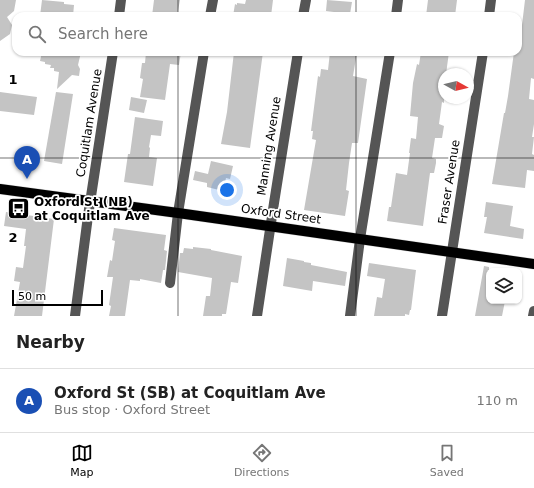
<!DOCTYPE html>
<meta charset="utf-8">
<style>
body{margin:0;font-family:"DejaVu Sans",sans-serif;background:#f6f6f6;color:#222}
.controls{position:absolute;right:12px;bottom:12px;display:grid;overflow:hidden;border-radius:8px;box-shadow:0 1px 3px #0004}
.controls button{width:36px;height:36px;display:grid;place-items:center;padding:0;border:0;border-bottom:1px solid #e0e0e0;background:#fff;color:#222;font:20px sans-serif}
.compass{position:absolute;left:438px;top:68px;width:36px;height:36px;border-radius:50%;background:#fff;box-shadow:0 1px 3px #0004;rotate:98deg}
.scale{position:absolute;left:12px;bottom:10px;width:91px;box-sizing:border-box;padding-left:4px;border:2px solid #000;border-top:0;font-size:11px;line-height:14px;white-space:nowrap;color:#000;-webkit-text-stroke:3px #fff;paint-order:stroke}
.you{position:absolute;left:227px;top:190px;width:14px;height:14px;margin:-10px;border:3px solid #fff;border-radius:50%;background:#1a73e8;box-shadow:0 0 0 6px #1a73e833}
.badge{display:grid;place-items:center;width:26px;height:26px;border-radius:50%;background:#000;color:#fff;font-size:13px;font-weight:700}
.pin{position:absolute;translate:-50% -33px;filter:drop-shadow(0 1px 2px #0008)}
.pin::after{content:'';position:absolute;top:21px;width:14px;height:12px;background:inherit;clip-path:polygon(0 0,100% 0,50% 100%)}
.list{margin:0;padding:0;list-style:none}
h2{display:flex;justify-content:space-between;align-items:center;height:52px;margin:0;padding:0 16px;font-size:17px}
h2 small{font-size:13px;font-weight:400;color:#767676}
.list li{display:grid;grid-template-columns:26px 1fr auto;gap:12px;align-items:center;box-sizing:border-box;height:64px;padding:0 16px;border-top:1px solid #e0e0e0}
.list b{display:block;font-size:15px;white-space:nowrap}
.list p{margin:0;font-size:13px;white-space:nowrap;color:#767676}
.list em{font-size:13px;font-style:normal;color:#767676}
.icon{flex:none;width:22px;height:22px;fill:none;stroke:currentColor;stroke-width:2;stroke-linecap:round;stroke-linejoin:round}
.map{position:relative;flex:none;width:534px;height:316px;overflow:hidden}
.search{position:absolute;background:#fff;box-shadow:0 1px 3px #0004;left:12px;right:12px;top:12px;height:44px;display:flex;align-items:center;gap:10px;box-sizing:border-box;padding:0 14px;border-radius:12px;color:#767676;font-size:15px}
.sheet{height:116px;background:#fff}
nav{display:flex;justify-content:space-around;align-items:center;box-sizing:border-box;height:56px;border-top:1px solid #e0e0e0;background:#fff;font-size:11px;color:#767676}
nav a{display:grid;justify-items:center;gap:2px}
nav .on{color:#000}
.map>svg:first-child{display:block}
.building{fill:#c4c4c4}
.lines{fill:none;stroke-linecap:round;stroke-linejoin:round}
.major-casing{stroke:#dbdbdb;stroke-width:11}
.minor{stroke:#555;stroke-width:10}
.major{stroke:#000;stroke-width:10}
.grid{fill:none;stroke:#000;stroke-width:1;stroke-opacity:0.55}
.labels{text-anchor:middle;dominant-baseline:central;stroke-width:3.5;stroke-linejoin:round;paint-order:stroke}
.street-label{font-size:12px;fill:#000;stroke:#fff}
.poi-label{font-size:12px;font-weight:bold;fill:#000;stroke:#fff;text-anchor:start}
.grid-label{font-size:13px;text-anchor:middle;font-weight:bold;fill:#000;stroke:#fff;stroke-width:3.5;stroke-linejoin:round;paint-order:stroke}
</style>
<div class="map">
<svg width="534" height="316" viewBox="0 0 534 316">
<rect width="100%" height="100%" fill="#fff"/>
<g class="building">
<polygon points="0,0 16,0 14,11 7,17 12,25 10,34 0,41"/>
<polygon points="42,0 64,2 64,4 74,5 73,16 40,16"/>
<polygon points="154,0 180,0 177,16 152,16"/>
<polygon points="246,0 273,0 271,16 233,16 235,4 237,5 237,3 245,4"/>
<polygon points="327,0 352,2 350,14 326,11"/>
<polygon points="428,0 457,0 455,16 426,16"/>
<polygon points="525,0 534,0 534,79 531,78 529,99 534,100 534,124 532,137 534,137 532,154 534,155 534,171 527,170 525,188 492,184 504,113 505,113 508,96 514,52 518,52 518,24 522,25"/>
<polygon points="42,52 81,52 78,65 80,69 79,76 72,75 57,89 59,72 54,71 54,68 50,68 51,65 45,64 45,62 40,61"/>
<polygon points="146,52 181,52 179,65 170,64 165,100 140,97 143,79 140,78 142,63 145,63"/>
<polygon points="234,52 263,52 250,148 221,144 227,112"/>
<polygon points="330,52 357,52 353,76 367,79 358,143 352,143 349,163 346,190 349,191 345,216 304,210 316,140 312,139 313,131 311,131 318,76 320,77 321,69 328,70"/>
<polygon points="421,52 449,52 446,74 444,74 444,103 442,102 439,124 444,126 442,138 435,138 432,158 436,159 436,163 434,173 430,173 423,226 387,221 389,207 391,207 396,173 407,175 410,153 409,153 411,138 416,139 418,117 410,116 413,83 417,64 419,65"/>
<polygon points="0,92 37,97 34,115 0,111"/>
<polygon points="56,92 73,94 62,164 44,161"/>
<polygon points="131,97 147,100 144,113 129,110"/>
<polygon points="135,117 163,121 161,136 151,135 149,147 150,148 149,157 157,158 153,186 124,182 128,154 130,154"/>
<polygon points="211,161 233,166 230,179 226,178 223,191 207,187 207,183 193,180 195,171 208,174"/>
<polygon points="486,202 513,206 510,226 524,229 523,239 484,233 487,217 484,217"/>
<polygon points="6,212 54,219 42,316 14,316 20,282 14,281 16,267 23,268 26,246 24,246 26,229 4,226"/>
<polygon points="114,228 166,235 164,250 167,251 165,270 163,270 161,283 140,279 140,281 130,280 125,316 109,316 111,306 109,305 113,277 107,277 110,260 112,261 115,241 112,240"/>
<polygon points="193,247 211,249 211,250 242,256 238,283 231,282 226,314 222,314 222,316 203,316 206,296 210,296 212,278 178,272 180,253 183,253 184,248 193,249"/>
<polygon points="287,258 304,261 304,262 311,263 311,265 347,272 345,286 313,281 312,291 283,286"/>
<polygon points="369,263 416,270 411,310 410,310 409,315 405,314 405,316 374,316 377,297 382,298 385,279 367,276"/>
<polygon points="484,266 489,267 489,301 505,301 502,316 475,316"/>
</g>
<g class="lines">
<defs>
<polyline id="major" points="0,189 178,213 534,264"/>
</defs>
<use href="#major" class="major-casing"/>
<g class="minor">
<polyline points="119,16 121,0"/>
<polyline points="210,16 213,0"/>
<polyline points="303,16 306,0"/>
<polyline points="396,16 398,0"/>
<polyline points="489,16 491,0"/>
<polyline points="170,283 178,213 204,52"/>
<polyline points="75,316 88,216 113,52"/>
<polyline points="257,316 274,203 298,52"/>
<polyline points="350,316 360,239 390,52"/>
<polyline points="442,316 483,52"/>
<polyline points="533,316 534,311"/>
</g>
<use href="#major" class="major"/>
</g>
<path class="grid" d="M178,0V16M356,0V16M178,52V316M356,52V316M0,158H534"/>
<defs>
<symbol id="bus-square" viewBox="-11 -11 22 22"><rect x="-9" y="-9" width="18" height="18" rx="4" fill="#000" stroke="#fff"/><path d="M-5-6H5V4H4V6H2V4H-2V6H-4V4H-5ZM-3.5-4V0h7V-4ZM-3.5 1.2v1.5H-2V1.2ZM2 1.2v1.5H3.5V1.2Z" fill="#fff"/></symbol>
</defs>
<g fill-rule="evenodd">
<use href="#bus-square" x="6" y="196" width="25" height="25"/>
</g>
<g class="labels">
<g class="street-label">
<text transform="translate(89 123) rotate(-81)">Coquitlam Avenue</text>
<text transform="translate(269 146) rotate(-81)">Manning Avenue</text>
<text transform="translate(449 182) rotate(-81)">Fraser Avenue</text>
<text transform="translate(281 214) rotate(8)">Oxford Street</text>
</g>
<g class="poi-label">
<text x="34" y="202">Oxford St (NB)<tspan x="34" dy="14">at Coquitlam Ave</tspan></text>
</g>
</g>
<g class="grid-label">
<text x="13" y="84">1</text>
<text x="13" y="242">2</text>
</g>
</svg>
<div class="controls">
<button><svg class="icon" aria-label="layers" viewBox="0 0 24 24"><path d="M12 4l9 5-9 5-9-5zM3 14l9 5 9-5"/></svg></button>
</div>
<svg class="compass" viewBox="-18 -18 36 36"><path d="M0-13l5 13h-10z" fill="#e53935"/><path d="M0 13l5-13h-10z" fill="#767676"/></svg>
<div class="scale">50 m</div>
<div class="you"></div>
<div class="pin badge" style="left:27px;top:179px;background:#1a4fb4">A</div>
<div class="search"><svg class="icon" aria-label="search" viewBox="0 0 24 24"><circle cx="10" cy="10" r="6"/><path d="M15 15l6 6"/></svg>Search here</div>
</div>
<section class="sheet">
<h2>Nearby<small></small></h2>
<ul class="list">
<li><span class="badge" style="background:#1a4fb4">A</span><div><b>Oxford St (SB) at Coquitlam Ave</b><p>Bus stop · Oxford Street</p></div><em>110 m</em></li>
</ul>
</section>
<nav>
<a class="on"><svg class="icon" aria-label="map" viewBox="0 0 24 24"><path d="M3 6l6-2 6 2 6-2v14l-6 2-6-2-6 2zM9 4v14M15 6v14"/></svg>Map</a>
<a><svg class="icon" aria-label="directions" viewBox="0 0 24 24"><path d="M12 3l9 9-9 9-9-9zM9 14v-3h6M13 9l2 2-2 2"/></svg>Directions</a>
<a><svg class="icon" aria-label="saved" viewBox="0 0 24 24"><path d="M7 4h10v16l-5-4-5 4z"/></svg>Saved</a>
</nav>
